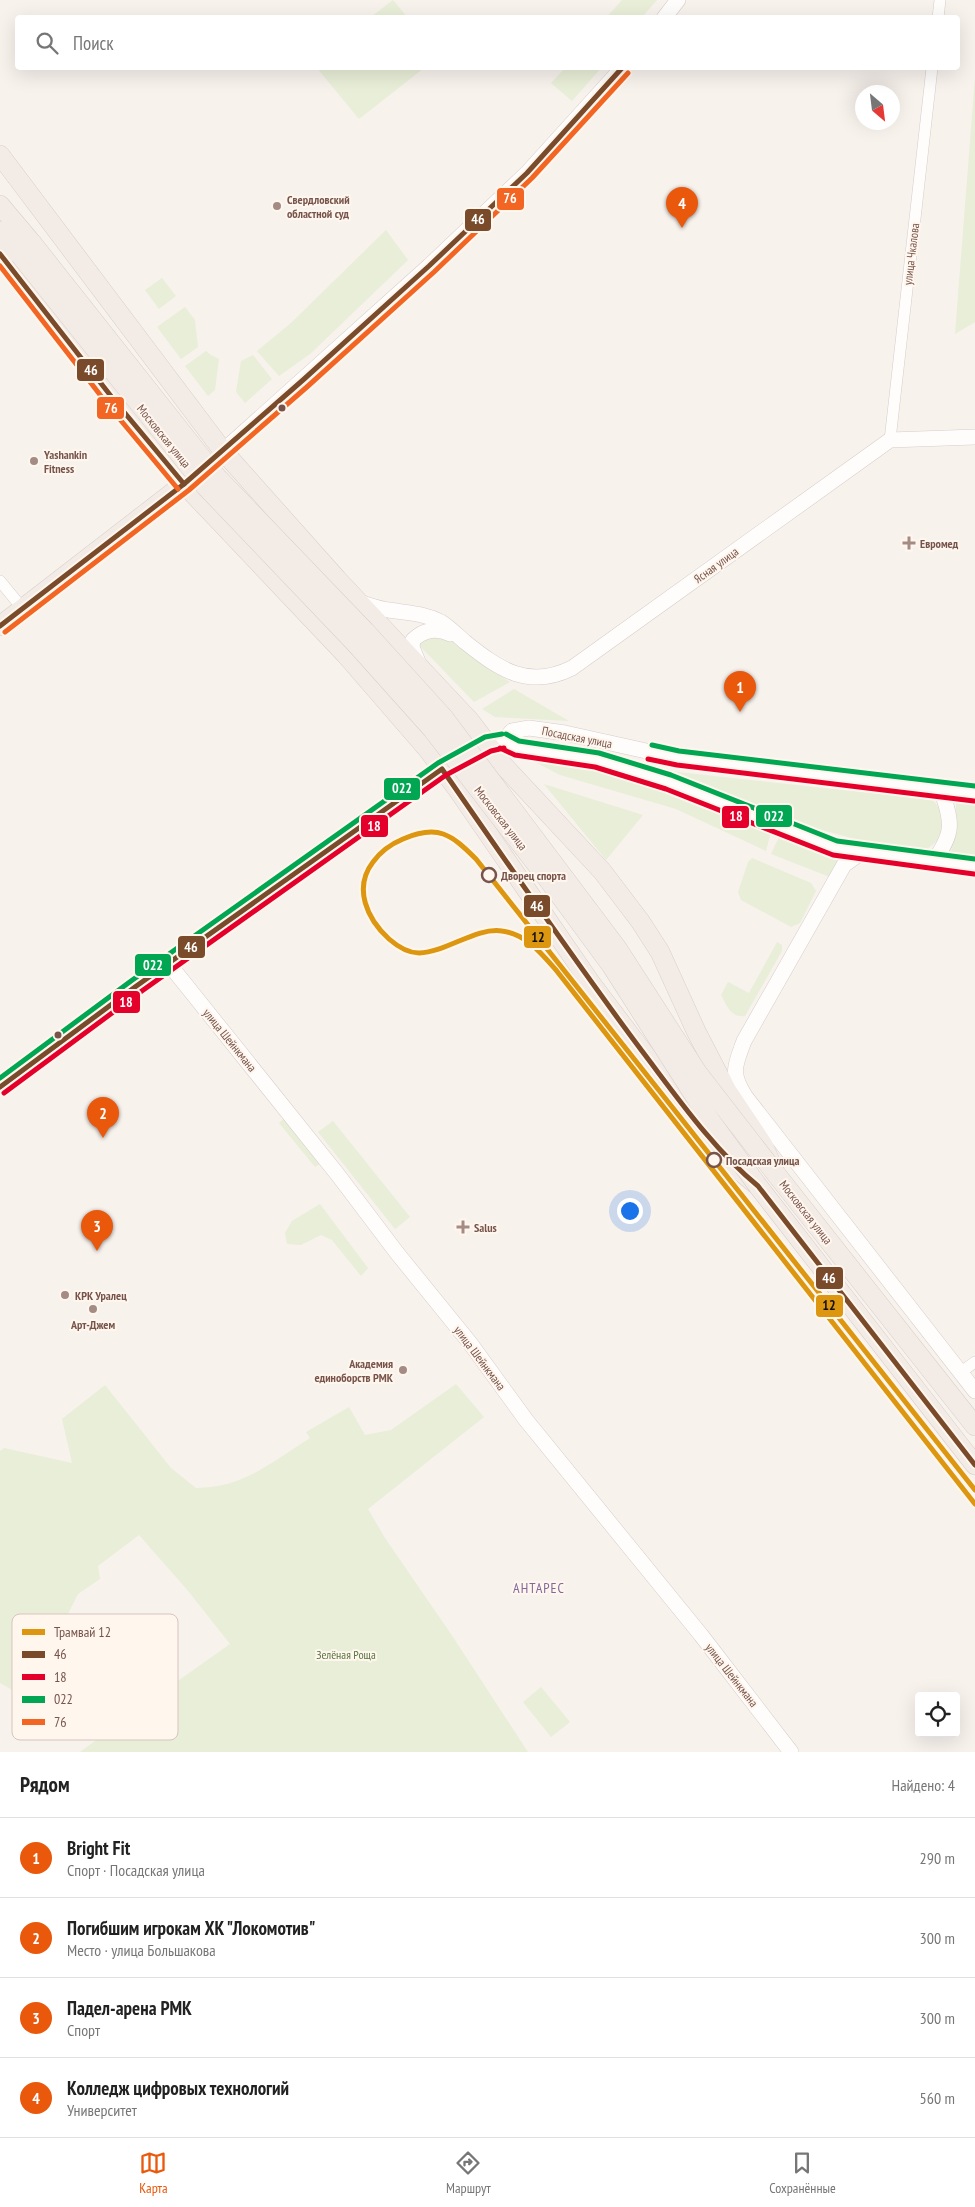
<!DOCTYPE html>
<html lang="ru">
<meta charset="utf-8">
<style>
body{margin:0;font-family:"PT Sans Narrow",sans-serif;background:#f6f6f6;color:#222}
.controls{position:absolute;right:15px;bottom:15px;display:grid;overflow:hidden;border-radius:5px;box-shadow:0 5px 20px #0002}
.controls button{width:45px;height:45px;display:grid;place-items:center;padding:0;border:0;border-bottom:1px solid #e0e0e0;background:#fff;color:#222;font:25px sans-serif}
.compass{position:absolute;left:855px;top:85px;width:45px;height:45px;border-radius:50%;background:#fff;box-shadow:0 5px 20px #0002;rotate:152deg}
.you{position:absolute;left:629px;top:1210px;width:18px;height:18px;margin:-12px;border:4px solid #fff;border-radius:50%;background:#1a73e8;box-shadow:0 0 0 8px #1a73e833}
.badge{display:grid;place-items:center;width:32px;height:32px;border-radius:50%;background:#ea580c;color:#fff;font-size:16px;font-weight:700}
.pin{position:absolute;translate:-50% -41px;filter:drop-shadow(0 1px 2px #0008)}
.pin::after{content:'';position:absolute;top:26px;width:18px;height:15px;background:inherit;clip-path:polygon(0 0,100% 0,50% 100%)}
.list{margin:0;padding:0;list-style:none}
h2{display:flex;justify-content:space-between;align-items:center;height:65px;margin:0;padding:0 20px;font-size:21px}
h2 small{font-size:16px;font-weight:400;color:#767676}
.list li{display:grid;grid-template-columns:32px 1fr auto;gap:15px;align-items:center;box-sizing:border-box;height:80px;padding:0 20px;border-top:1px solid #e0e0e0}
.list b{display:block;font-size:19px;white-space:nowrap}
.list p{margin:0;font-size:16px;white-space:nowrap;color:#767676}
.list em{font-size:16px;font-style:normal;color:#767676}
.icon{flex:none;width:28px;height:28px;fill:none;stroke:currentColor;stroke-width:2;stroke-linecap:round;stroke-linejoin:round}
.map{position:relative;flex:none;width:975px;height:1752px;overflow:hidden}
.search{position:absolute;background:#fff;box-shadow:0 5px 20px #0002;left:15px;right:15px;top:15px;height:55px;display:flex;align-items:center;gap:12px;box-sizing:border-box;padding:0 18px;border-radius:5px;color:#767676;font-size:19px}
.sheet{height:385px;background:#fff}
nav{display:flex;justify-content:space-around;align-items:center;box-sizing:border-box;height:70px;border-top:1px solid #e0e0e0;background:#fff;font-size:14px;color:#767676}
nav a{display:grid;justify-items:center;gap:2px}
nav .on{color:#ea580c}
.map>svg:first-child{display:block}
.green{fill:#e8eed7}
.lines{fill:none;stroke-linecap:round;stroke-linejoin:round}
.minor-casing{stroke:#d6cdc9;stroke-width:12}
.tertiary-casing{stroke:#d6cdc9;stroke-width:16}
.primary-casing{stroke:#d9ceca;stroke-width:20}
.minor{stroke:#fefdfc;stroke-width:11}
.tertiary{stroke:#fefdfc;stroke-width:15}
.primary{stroke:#f3ece6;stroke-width:19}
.primary-bridge-casing{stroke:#d9ceca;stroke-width:20;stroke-linecap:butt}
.primary-bridge{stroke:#f3ece6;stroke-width:19}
.bus-1-casing{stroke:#fff6ee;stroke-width:9}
.bus-2-casing{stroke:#fff6ee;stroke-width:9}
.bus-3-casing{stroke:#fff6ee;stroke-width:9}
.bus-4-casing{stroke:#fff6ee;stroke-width:9}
.bus-1{stroke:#7a4b2a;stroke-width:5}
.bus-2{stroke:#e4002b;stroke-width:5}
.bus-3{stroke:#00a651;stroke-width:5}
.bus-4{stroke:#f26522;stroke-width:5}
.tram-1-casing{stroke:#fff6ee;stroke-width:9}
.tram-1{stroke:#dd960f;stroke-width:5}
.poi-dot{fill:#a48b84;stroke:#fff6ee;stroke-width:2}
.bus-dot{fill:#77544b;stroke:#fff6ee;stroke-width:2}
.stop-dot{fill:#fff6ee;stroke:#77544b;stroke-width:2.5}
.labels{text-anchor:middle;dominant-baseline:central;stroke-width:4;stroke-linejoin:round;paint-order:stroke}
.poi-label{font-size:12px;font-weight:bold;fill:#77544b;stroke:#fff6ee;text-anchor:start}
.street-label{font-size:12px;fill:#77544b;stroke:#fff6ee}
.stop-label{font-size:12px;font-weight:bold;fill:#77544b;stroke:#fff6ee;text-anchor:start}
.park-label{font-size:12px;fill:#587740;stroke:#fff6ee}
.neighbourhood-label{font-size:14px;letter-spacing:1px;fill:#82679b;stroke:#fff6ee}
.key{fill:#fff6ee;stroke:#d6c5bd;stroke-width:1}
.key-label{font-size:14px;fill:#77544b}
.line-badge{stroke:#fff6ee;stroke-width:2}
.badge-label{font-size:14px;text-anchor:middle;font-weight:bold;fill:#fff}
.pale-badge-label{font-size:14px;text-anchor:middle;font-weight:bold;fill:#111}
</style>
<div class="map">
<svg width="975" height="1752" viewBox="0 0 975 1752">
<rect width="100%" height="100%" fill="#f8f2ed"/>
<g class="green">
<polygon points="393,0 407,17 371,17"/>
<polygon points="622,0 657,0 642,17 607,17"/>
<polygon points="317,68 424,68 359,119"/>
<polygon points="565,68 601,68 572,101 551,83"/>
<polygon points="975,77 975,322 955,334"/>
<polygon points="386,230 408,260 310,354 279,376 257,351 291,323"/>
<polygon points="162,278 176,296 159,309 145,290"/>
<polygon points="185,307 195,320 198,347 181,359 157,327"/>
<polygon points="206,351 211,355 219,359 215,390 208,396 185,366"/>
<polygon points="253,355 272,379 245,403 236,392 241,361"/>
<polygon points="444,635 495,673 510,682 474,702 419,645 424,639"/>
<polygon points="514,689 569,721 495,717 482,709"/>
<polygon points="535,755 560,760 677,790 771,832 766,851 676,809 560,775 535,762"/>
<polygon points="668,771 933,800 944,815 941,838 927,849 866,842 800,824"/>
<polygon points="544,784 643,815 606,860"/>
<polygon points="956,801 975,803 975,863 948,860 956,836"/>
<polygon points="780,835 840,859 830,877 771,854"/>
<polygon points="752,858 811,883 816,891 800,923 791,927 741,900 738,892 748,862"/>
<path d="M777,942L782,945V951L745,1016C731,1018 727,1006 721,995L728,982L749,993Z"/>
<polygon points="286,1117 323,1162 315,1167 279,1123"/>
<polygon points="333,1121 410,1217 395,1229 318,1132"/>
<polygon points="320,1204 368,1268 361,1276 332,1240 321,1235 301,1245 287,1244 285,1233 292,1221"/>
<path d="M456,1384L484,1417L368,1509L385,1538L453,1637L528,1752H80L110,1730V1713L134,1712L230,1644L189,1592L139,1535L98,1566L100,1579L78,1594L65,1620L60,1650L39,1683L14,1691L0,1683V1451L4,1448L72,1463L62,1419L105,1385L171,1468L196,1488C245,1487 270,1463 310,1438L306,1432L349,1407L365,1435L391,1430Z"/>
<polygon points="541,1687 570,1722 551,1737 523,1702"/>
</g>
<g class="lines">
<defs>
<g id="minor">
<polyline points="938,18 940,0"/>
<polyline points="890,440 932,68"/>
<polyline points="0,581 23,609"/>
<polyline points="960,1373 975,1362"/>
</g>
<g id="tertiary">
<polyline points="664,18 678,0"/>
<polyline points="223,451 429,266 527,173 622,68"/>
<path d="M359,602C369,605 379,609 389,610C407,613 424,613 441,622C450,628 457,635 465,642C499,669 528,690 572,668L890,440L975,437"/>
<path d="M419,664L412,647L413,640C423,630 437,627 450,634"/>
<polyline points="503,741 517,748 597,760 669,782 804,837 835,848 975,867"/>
<polyline points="503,741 512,731 529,728 565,733 678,758 855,781 975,794"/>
<polyline points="478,750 488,744 503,741"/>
<path d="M862,852L844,865L744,1041C735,1066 730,1072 745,1096L975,1391"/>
<path d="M933,862C955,832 952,823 941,789"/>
<polyline points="169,964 338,1175 397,1253 470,1343 526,1420 701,1635 791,1752"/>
<polyline points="0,1087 135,987 392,804 452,764"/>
</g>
<g id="primary">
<polyline points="0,155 223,451 337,579 470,721 504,766 602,871 640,921 660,952 696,1031 727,1091 763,1145 776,1174 975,1426"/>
<polyline points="0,205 32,243"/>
<polyline points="0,231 20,255"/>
<polyline points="0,254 114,400 184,484 346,655 429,751 458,790 590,982 671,1089 736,1168 758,1186 975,1465"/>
<polyline points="0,626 194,476"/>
</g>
</defs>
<use href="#minor" class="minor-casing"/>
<use href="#tertiary" class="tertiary-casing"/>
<use href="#primary" class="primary-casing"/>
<use href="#minor" class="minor"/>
<use href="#tertiary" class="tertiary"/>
<use href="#primary" class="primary"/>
<defs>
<g id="primary-bridge">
<polyline points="32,243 217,477 365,631 444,718 617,948 697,1072 776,1174"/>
<polyline points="20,255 206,487 355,643 432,729 550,882 611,965 710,1120 758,1186"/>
</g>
</defs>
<use href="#primary-bridge" class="primary-bridge-casing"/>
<use href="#primary-bridge" class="primary-bridge"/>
<defs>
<g id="bus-1">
<polyline points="0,254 114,400 184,484"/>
<polyline points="0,626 184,484 303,380 429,266 527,173 622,68"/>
<path d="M0,1087L135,987L442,769C508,864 573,959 642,1051C677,1097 713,1149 758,1186L975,1465"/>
</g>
<g id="bus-2">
<polyline points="500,748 515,755 595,767 666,789 833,855 974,874"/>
<polyline points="648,759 677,765 974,801"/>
<polyline points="4,1093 139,993 446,775 491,751 504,748"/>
</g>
<g id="bus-3">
<polyline points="506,734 519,741 599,753 671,775 837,841 975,859"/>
<polyline points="652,745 679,751 975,786"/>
<polyline points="0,1078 131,981 438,763 485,737 502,734"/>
</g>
<g id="bus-4">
<polyline points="0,266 108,405 178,489"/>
<polyline points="5,632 189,490 308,386 434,272 532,178 628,73"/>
</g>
</defs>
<use href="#bus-1" class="bus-1-casing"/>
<use href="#bus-2" class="bus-2-casing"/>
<use href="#bus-3" class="bus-3-casing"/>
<use href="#bus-4" class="bus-4-casing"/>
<use href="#bus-1" class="bus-1"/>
<use href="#bus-2" class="bus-2"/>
<use href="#bus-3" class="bus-3"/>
<use href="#bus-4" class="bus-4"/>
<defs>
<path id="tram-1" d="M975,1490L476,859C451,834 438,824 403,839C391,844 381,851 373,862C353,888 367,919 389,939C397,946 407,953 419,953C447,952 476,927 502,931C526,934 541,953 556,970L975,1504"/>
</defs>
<use href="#tram-1" class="tram-1-casing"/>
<use href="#tram-1" class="tram-1"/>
</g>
<g class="poi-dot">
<circle cx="277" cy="206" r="5"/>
<circle cx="34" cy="461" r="5"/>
<path d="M906.5 535.5h5v5h5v5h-5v5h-5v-5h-5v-5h5z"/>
<path d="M460.5 1219.5h5v5h5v5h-5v5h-5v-5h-5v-5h5z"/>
<circle cx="65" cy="1295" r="5"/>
<circle cx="93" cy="1309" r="5"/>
<circle cx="403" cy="1370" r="5"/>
</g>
<g class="bus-dot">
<circle cx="282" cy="408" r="4.5"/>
<circle cx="58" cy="1035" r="4.5"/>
</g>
<g class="stop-dot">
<circle cx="489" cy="875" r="7"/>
<circle cx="714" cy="1160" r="7"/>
</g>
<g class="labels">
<g class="poi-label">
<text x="287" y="199">Свердловский<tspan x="287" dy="14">областной суд</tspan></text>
<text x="44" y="454">Yashankin<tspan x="44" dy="14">Fitness</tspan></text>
<text x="920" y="543">Евромед</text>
<text x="474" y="1227">Salus</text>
<text x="75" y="1295">КРК Уралец</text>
<text x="93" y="1324" text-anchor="middle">Арт-Джем</text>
<text x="393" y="1363" text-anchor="end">Академия<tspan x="393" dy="14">единоборств РМК</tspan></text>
</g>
<g class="street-label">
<text transform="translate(911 254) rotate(-83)">улица Чкалова</text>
<text transform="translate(164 436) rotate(51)">Московская улица</text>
<text transform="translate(716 565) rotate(-36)">Ясная улица</text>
<text transform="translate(577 737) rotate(11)">Посадская улица</text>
<text transform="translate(501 818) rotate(52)">Московская улица</text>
<text transform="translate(230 1040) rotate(51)">улица Шейнкмана</text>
<text transform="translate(806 1212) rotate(52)">Московская улица</text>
<text transform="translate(480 1358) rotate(53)">улица Шейнкмана</text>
<text transform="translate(732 1675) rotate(52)">улица Шейнкмана</text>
</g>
<g class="stop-label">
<text x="501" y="875">Дворец спорта</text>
<text x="726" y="1160">Посадская улица</text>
</g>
<g class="park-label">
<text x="346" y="1654">Зелёная Роща</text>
</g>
<g class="neighbourhood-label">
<text x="539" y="1588">АНТАРЕС</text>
</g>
</g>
<rect x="12" y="1614" width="166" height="126" rx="8" class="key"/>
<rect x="22" y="1629" width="23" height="6" fill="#dd960f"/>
<rect x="22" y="1651" width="23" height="7" fill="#7a4b2a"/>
<rect x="22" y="1674" width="23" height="6" fill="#e4002b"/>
<rect x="22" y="1696" width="23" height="7" fill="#00a651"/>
<rect x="22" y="1719" width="23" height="6" fill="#f26522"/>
<g class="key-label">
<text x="54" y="1637">Трамвай 12</text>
<text x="54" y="1659">46</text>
<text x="54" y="1682">18</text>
<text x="54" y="1704">022</text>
<text x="54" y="1727">76</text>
</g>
<g class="line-badge">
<rect x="496" y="187" width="29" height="24" rx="5" fill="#f26522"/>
<rect x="464" y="208" width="28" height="24" rx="5" fill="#7a4b2a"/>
<rect x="76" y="358" width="29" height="24" rx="5" fill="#7a4b2a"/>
<rect x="96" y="396" width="29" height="24" rx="5" fill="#f26522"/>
<rect x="383" y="777" width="38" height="24" rx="5" fill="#00a651"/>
<rect x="755" y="804" width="38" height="24" rx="5" fill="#00a651"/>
<rect x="721" y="805" width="29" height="24" rx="5" fill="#e4002b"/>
<rect x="360" y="814" width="29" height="24" rx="5" fill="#e4002b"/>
<rect x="523" y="894" width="28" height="24" rx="5" fill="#7a4b2a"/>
<rect x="523" y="925" width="29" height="24" rx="5" fill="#dd960f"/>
<rect x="177" y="935" width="29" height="24" rx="5" fill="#7a4b2a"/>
<rect x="134" y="953" width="38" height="24" rx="5" fill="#00a651"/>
<rect x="112" y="990" width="29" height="24" rx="5" fill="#e4002b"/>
<rect x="815" y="1266" width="29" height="24" rx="5" fill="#7a4b2a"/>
<rect x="815" y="1294" width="29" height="24" rx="5" fill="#dd960f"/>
</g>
<g class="badge-label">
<text x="510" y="203">76</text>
<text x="478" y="224">46</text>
<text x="91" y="375">46</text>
<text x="111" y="413">76</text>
<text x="402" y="793">022</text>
<text x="774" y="821">022</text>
<text x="736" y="821">18</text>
<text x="374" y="831">18</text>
<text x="537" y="911">46</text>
<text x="191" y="952">46</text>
<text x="153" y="970">022</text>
<text x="126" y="1007">18</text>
<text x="829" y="1283">46</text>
</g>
<g class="pale-badge-label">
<text x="538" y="942">12</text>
<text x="829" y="1310">12</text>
</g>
</svg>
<div class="controls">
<button><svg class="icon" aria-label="locate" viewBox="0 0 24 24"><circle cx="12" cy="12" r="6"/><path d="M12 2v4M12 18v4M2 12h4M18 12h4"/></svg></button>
</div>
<svg class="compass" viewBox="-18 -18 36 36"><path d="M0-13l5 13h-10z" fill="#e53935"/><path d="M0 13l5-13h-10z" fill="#767676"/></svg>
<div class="you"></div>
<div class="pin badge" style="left:740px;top:712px">1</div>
<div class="pin badge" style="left:103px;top:1138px">2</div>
<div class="pin badge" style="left:97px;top:1251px">3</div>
<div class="pin badge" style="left:682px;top:228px">4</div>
<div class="search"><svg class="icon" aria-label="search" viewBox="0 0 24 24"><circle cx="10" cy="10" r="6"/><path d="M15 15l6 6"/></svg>Поиск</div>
</div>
<section class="sheet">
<h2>Рядом<small>Найдено: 4</small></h2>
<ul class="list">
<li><span class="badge">1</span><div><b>Bright Fit</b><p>Спорт · Посадская улица</p></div><em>290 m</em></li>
<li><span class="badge">2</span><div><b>Погибшим игрокам ХК &quot;Локомотив&quot;</b><p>Место · улица Большакова</p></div><em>300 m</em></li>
<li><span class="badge">3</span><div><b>Падел-арена РМК</b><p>Спорт</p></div><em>300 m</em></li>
<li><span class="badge">4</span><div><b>Колледж цифровых технологий</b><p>Университет</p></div><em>560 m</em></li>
</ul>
</section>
<nav>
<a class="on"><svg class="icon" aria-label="map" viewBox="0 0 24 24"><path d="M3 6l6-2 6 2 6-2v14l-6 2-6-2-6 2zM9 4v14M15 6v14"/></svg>Карта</a>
<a><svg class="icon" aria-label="directions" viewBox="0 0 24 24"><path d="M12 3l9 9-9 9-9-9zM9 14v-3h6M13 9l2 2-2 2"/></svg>Маршрут</a>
<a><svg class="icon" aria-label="saved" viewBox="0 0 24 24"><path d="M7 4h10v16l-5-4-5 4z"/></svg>Сохранённые</a>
</nav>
